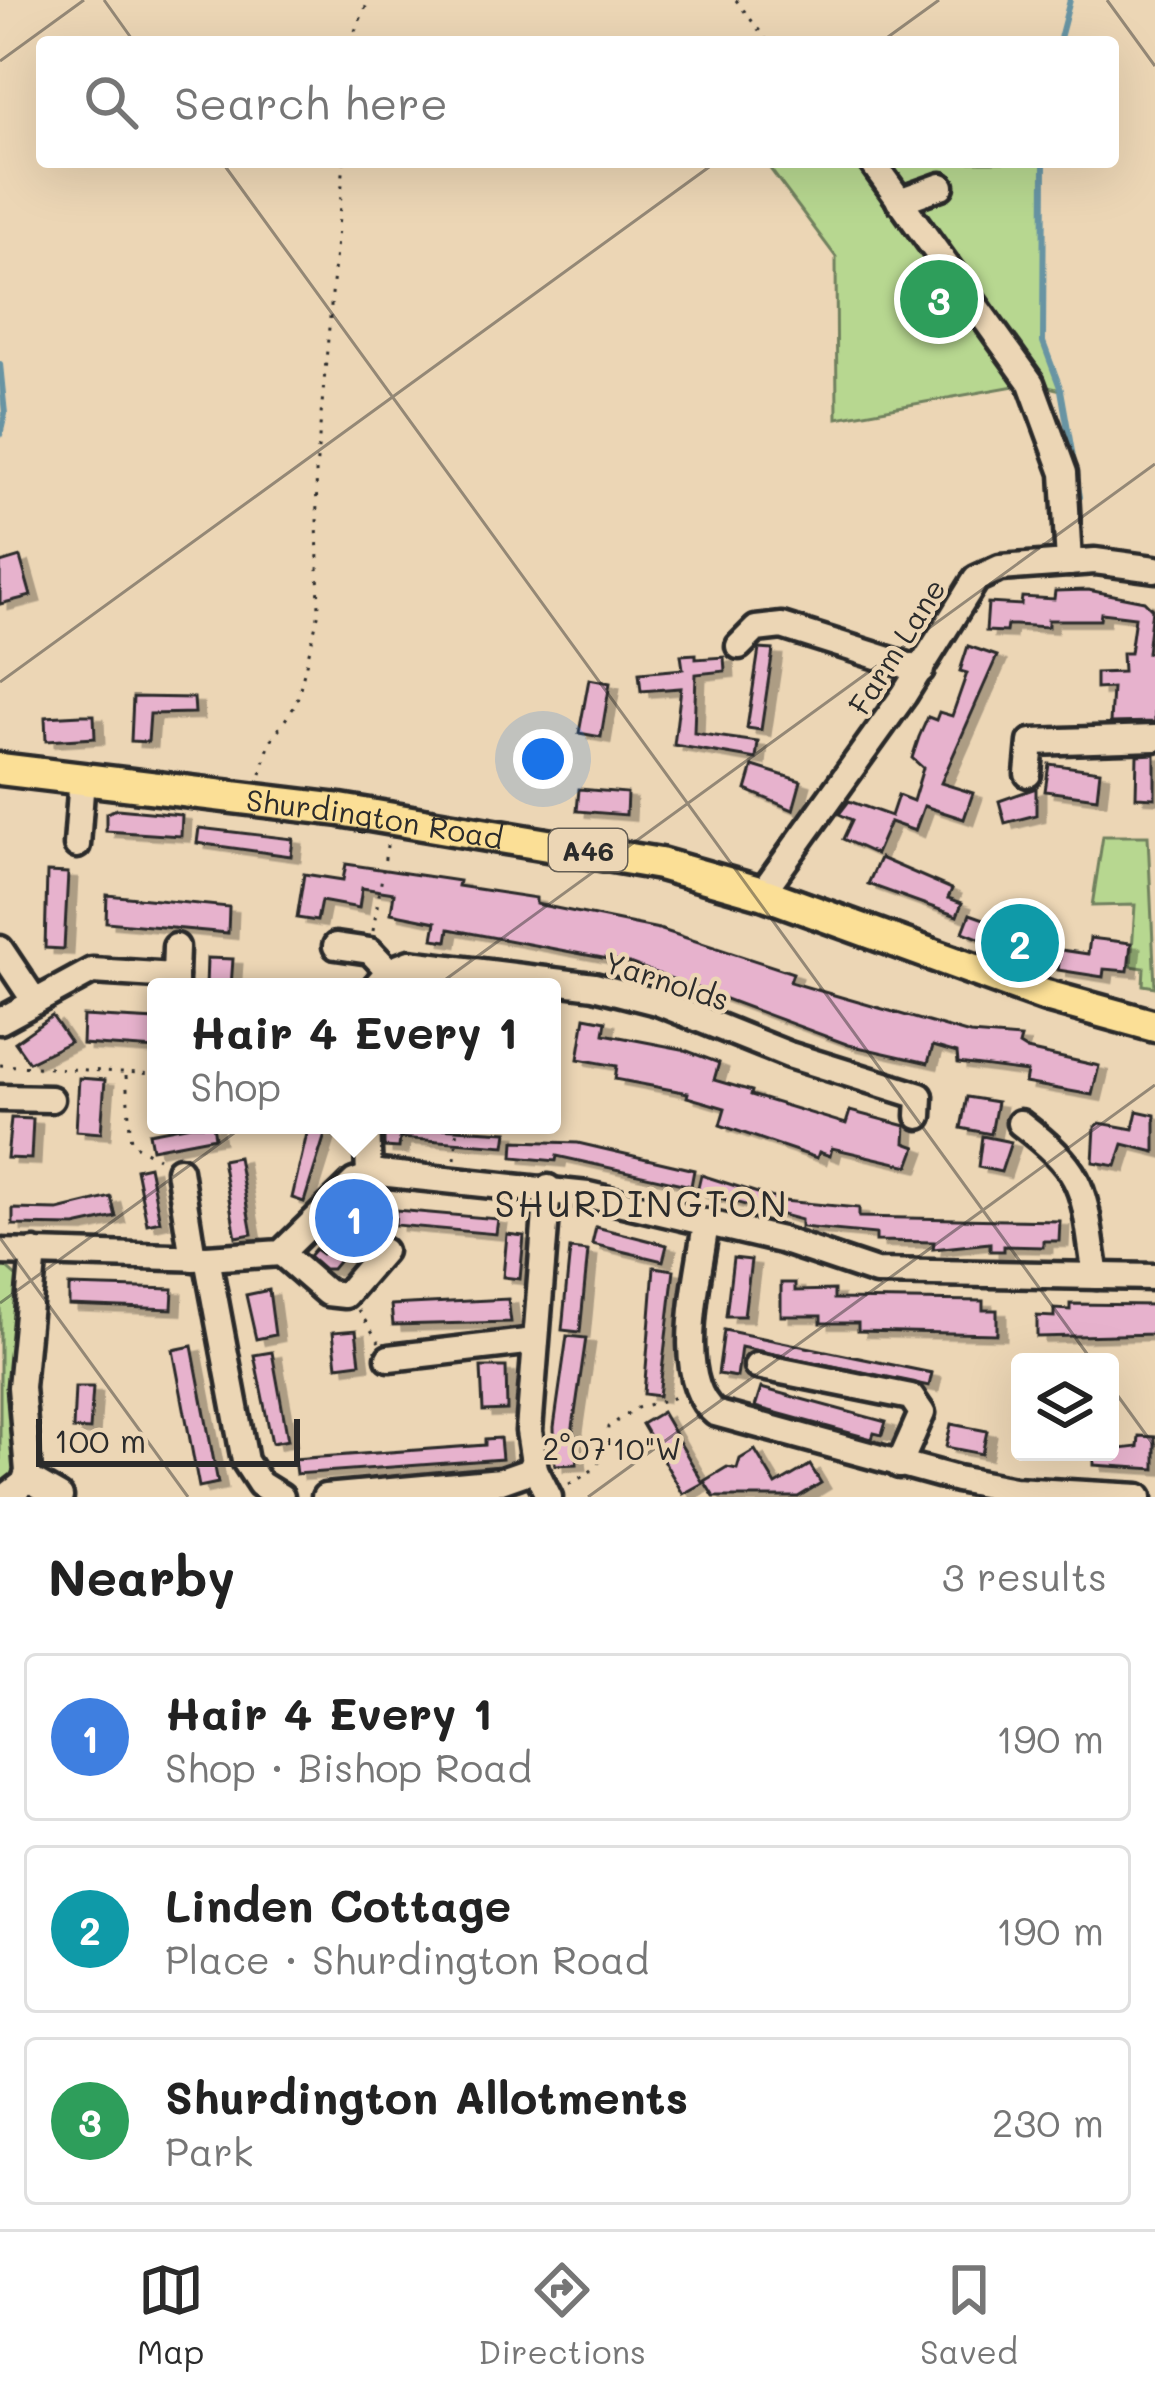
<!DOCTYPE html>
<meta charset="utf-8">
<style>
body{margin:0;font-family:Mali,sans-serif;background:#f6f6f6;color:#222}
.controls{position:absolute;right:36px;bottom:36px;display:grid;overflow:hidden;border-radius:12px;box-shadow:0 12px 48px #0002}
.controls button{width:108px;height:108px;display:grid;place-items:center;padding:0;border:0;border-bottom:3px solid #e0e0e0;background:#fff;color:#222;font:60px sans-serif}
.scale{position:absolute;left:36px;bottom:30px;width:264px;box-sizing:border-box;padding-left:12px;border:6px solid #2b2b2b;border-top:0;font-size:33px;line-height:42px;white-space:nowrap;color:#2b2b2b;-webkit-text-stroke:9px #ecd6b5;paint-order:stroke}
.you{position:absolute;left:543px;top:759px;width:42px;height:42px;margin:-30px;border:9px solid #fff;border-radius:50%;background:#1a73e8;box-shadow:0 0 0 18px #1a73e833}
.badge{display:grid;place-items:center;width:78px;height:78px;border-radius:50%;background:#2b2b2b;color:#fff;font-size:39px;font-weight:700}
.pin{position:absolute;translate:-50% -50%;border:6px solid #fff;box-shadow:0 3px 12px #0006}
.popup{position:absolute;left:147px;top:978px;width:414px;height:156px;box-sizing:border-box;display:grid;place-content:center;border-radius:12px;background:#fff;filter:drop-shadow(0 3px 9px #0005);font-size:39px;white-space:nowrap;color:#767676}
.popup b{font-size:45px;color:#222}
.popup::after{content:'';position:absolute;left:50%;top:100%;margin-left:-24px;border:24px solid transparent;border-top-color:#fff}
.list{margin:0;padding:0;list-style:none}
h2{display:flex;justify-content:space-between;align-items:center;height:156px;margin:0;padding:0 48px;font-size:51px}
h2 small{font-size:39px;font-weight:400;color:#767676}
.list li{display:grid;grid-template-columns:78px 1fr auto;gap:36px;align-items:center;box-sizing:border-box;height:168px;margin:0 24px 24px;padding:0 24px;border:3px solid #e0e0e0;border-radius:12px}
.list b{display:block;font-size:45px;white-space:nowrap}
.list p{margin:0;font-size:39px;white-space:nowrap;color:#767676}
.list em{font-size:39px;font-style:normal;color:#767676}
.icon{flex:none;width:66px;height:66px;fill:none;stroke:currentColor;stroke-width:2;stroke-linecap:round;stroke-linejoin:round}
.map{position:relative;flex:none;width:1155px;height:1497px;overflow:hidden}
.search{position:absolute;background:#fff;box-shadow:0 12px 48px #0002;left:36px;right:36px;top:36px;height:132px;display:flex;align-items:center;gap:30px;box-sizing:border-box;padding:0 42px;border-radius:12px;color:#767676;font-size:45px}
.sheet{height:732px;background:#fff}
nav{display:flex;justify-content:space-around;align-items:center;box-sizing:border-box;height:168px;border-top:3px solid #e0e0e0;background:#fff;font-size:33px;color:#767676}
nav a{display:grid;justify-items:center;gap:6px}
nav .on{color:#2b2b2b}
.map>svg:first-child{display:block}
.green{fill:#b7d790;stroke:#71815e;stroke-width:3}
.lines{fill:none;stroke-linecap:round;stroke-linejoin:round}
.stream{stroke:#6894a3;stroke-width:6}
.building{fill:#e7b2cd;stroke:#2b2b2b;stroke-width:3;filter:url(#shadow)}
.minor-casing{stroke:#2b2b2b;stroke-width:33}
.major-casing{stroke:#2b2b2b;stroke-width:39}
.path{stroke:#2b2b2b;stroke-width:3;stroke-dasharray:3 9;stroke-linecap:butt}
.minor{stroke:#ecd6b5;stroke-width:24}
.major{stroke:#fbdf96;stroke-width:30}
.ticks{fill:none;stroke:#2b2b2b;stroke-width:3;stroke-opacity:0.45}
.labels{text-anchor:middle;dominant-baseline:central;stroke-width:9;stroke-linejoin:round;paint-order:stroke}
.shield{fill:#ecd6b5;stroke:#655e54;stroke-width:3}
.shield-label{font-size:27px;font-weight:bold;fill:#2b2b2b}
.street-label{font-size:30px;fill:#2b2b2b;stroke:#ecd6b5}
.quarter-label{font-size:36px;letter-spacing:3px;fill:#2b2b2b;stroke:#ecd6b5}
.ticks-label{font-size:30px;text-anchor:middle;fill:#2b2b2b;stroke:#ecd6b5;stroke-width:9;stroke-linejoin:round;paint-order:stroke}
</style>
<div class="map">
<svg width="1155" height="1497" viewBox="0 0 1155 1497">
<defs>
<filter id="shadow"><feDropShadow dx="9" dy="5.5" stdDeviation="0" flood-color="#0004"/></filter>
</defs>
<rect width="100%" height="100%" fill="#ecd6b5"/>
<filter id="ink" filterUnits="userSpaceOnUse"><feTurbulence type="fractalNoise" baseFrequency=".00833" numOctaves="2"/><feDisplacementMap in="SourceGraphic" scale="24" xChannelSelector="R" yChannelSelector="G"/><feConvolveMatrix kernelMatrix="1 2 1 2 8 2 1 2 1" color-interpolation-filters="sRGB"/></filter>
<g filter="url(#ink)">
<g class="green">
<polygon points="765,162 1044,162 1043,341 1061,390 1031,383 837,418 836,257"/>
<polygon points="1103,836 1148,836 1155,987 1143,985 1144,968 1131,966 1135,905 1092,906"/>
<polygon points="0,1262 19,1279 27,1466 0,1497"/>
</g>
<g class="lines">
<g class="stream">
<polyline points="1059,42 1070,0"/>
<polyline points="1044,162 1043,342 1061,390 1080,497"/>
<polyline points="0,364 5,414 0,435"/>
</g>
</g>
<g class="building">
<polygon points="20,557 31,596 0,604 0,563"/>
<polygon points="1088,590 1144,601 1152,609 1147,653 1154,652 1155,722 1110,723 1112,688 1096,689 1096,673 1123,672 1122,653 1130,653 1135,617 1101,613 1100,620 1048,620 1048,627 1015,625 1007,625 1006,632 986,631 988,603 1021,605 1022,597 1054,599 1055,591"/>
<polygon points="968,646 997,656 941,783 973,793 964,819 924,806 915,831 890,822 876,854 843,839 852,820 839,814 849,801 891,816 898,795 913,801 923,768 912,758 919,737 928,717 936,720 939,712 952,716 967,673 960,671"/>
<polygon points="759,649 773,650 761,730 747,728"/>
<polygon points="696,654 696,659 724,657 725,671 696,674 694,733 758,742 756,759 674,745 681,688 641,691 639,673 683,669 681,655"/>
<polygon points="589,679 610,683 601,737 579,733"/>
<polygon points="133,697 194,698 195,713 150,714 148,742 131,741"/>
<polygon points="82,715 94,715 95,738 46,741 45,717"/>
<polygon points="1155,754 1155,798 1136,797 1137,755"/>
<polygon points="1049,764 1100,771 1097,798 1045,791"/>
<polygon points="753,766 801,781 793,810 746,790"/>
<polygon points="1036,788 1036,815 1005,823 999,801"/>
<polygon points="579,789 627,793 626,815 577,811"/>
<polygon points="117,809 182,815 181,836 106,831 106,813"/>
<polygon points="199,828 293,839 291,856 197,843"/>
<polygon points="880,858 952,889 948,898 962,903 957,916 868,884"/>
<polygon points="346,864 459,881 458,886 536,898 536,904 659,929 793,973 790,982 841,997 970,1034 1021,1038 1019,1045 1027,1050 1099,1066 1092,1095 1025,1083 1027,1072 958,1063 957,1053 933,1046 928,1063 849,1045 629,963 449,929 447,941 433,939 436,922 391,913 394,893 362,888 359,908 321,901 317,921 297,918 304,874 343,880"/>
<polygon points="47,872 68,873 64,949 45,948"/>
<polygon points="107,895 229,907 228,933 106,922"/>
<polygon points="970,914 1035,937 1028,957 963,932"/>
<polygon points="1090,938 1131,943 1128,971 1104,969 1103,977 1058,970 1061,950 1088,954"/>
<polygon points="207,958 233,959 231,987 206,987"/>
<polygon points="52,1016 70,1042 29,1062 15,1042"/>
<polygon points="83,1016 156,1020 156,1049 82,1044"/>
<polygon points="585,1017 606,1021 604,1034 682,1049 719,1063 714,1080 752,1091 751,1095 846,1124 850,1111 906,1126 905,1143 916,1147 909,1166 832,1148 830,1156 819,1152 817,1158 720,1125 725,1108 687,1097 688,1093 615,1079 617,1066 578,1059"/>
<polygon points="79,1078 105,1080 101,1133 76,1131"/>
<polygon points="967,1097 997,1102 991,1134 961,1128"/>
<polygon points="1137,1111 1155,1115 1155,1152 1123,1144 1116,1166 1093,1162 1095,1127 1100,1123 1133,1129"/>
<polygon points="11,1118 33,1119 31,1159 7,1158"/>
<polygon points="191,1125 213,1125 215,1137 152,1149 149,1133"/>
<polygon points="309,1125 328,1125 304,1202 292,1198"/>
<polygon points="384,1125 507,1132 505,1146 400,1138 399,1148 384,1147"/>
<polygon points="982,1136 1011,1142 1001,1172 978,1167"/>
<polygon points="514,1141 578,1143 694,1170 691,1186 557,1156 556,1161 513,1157"/>
<polygon points="238,1157 252,1234 236,1237 222,1160"/>
<polygon points="149,1166 160,1221 147,1224 136,1169"/>
<polygon points="701,1175 783,1201 859,1208 859,1217 1060,1221 1059,1241 1043,1241 1043,1247 1004,1246 1004,1251 990,1251 990,1243 933,1249 934,1242 876,1241 876,1234 801,1227 801,1220 697,1192"/>
<polygon points="111,1197 116,1217 75,1226 13,1225 13,1209 58,1210"/>
<polygon points="357,1208 372,1221 332,1269 324,1269 309,1256 315,1249 322,1254"/>
<polygon points="396,1210 498,1219 496,1234 395,1225"/>
<polygon points="596,1227 667,1245 663,1261 592,1244"/>
<polygon points="507,1234 524,1236 520,1279 503,1277"/>
<polygon points="570,1249 588,1251 580,1332 562,1330"/>
<polygon points="733,1258 751,1260 744,1316 726,1316"/>
<polygon points="654,1267 674,1270 659,1396 644,1394"/>
<polygon points="781,1283 795,1283 795,1291 834,1290 834,1299 983,1301 983,1310 997,1310 997,1334 858,1331 858,1323 821,1323 821,1316 781,1316"/>
<polygon points="69,1286 173,1289 172,1309 69,1305"/>
<polygon points="269,1290 275,1335 256,1339 246,1295"/>
<polygon points="508,1299 511,1322 393,1325 391,1305"/>
<polygon points="1070,1304 1155,1305 1155,1334 1037,1337 1037,1316 1054,1317 1054,1309 1070,1310"/>
<polygon points="356,1330 360,1363 337,1366 333,1332"/>
<polygon points="724,1330 932,1373 929,1386 741,1347 737,1377 718,1374"/>
<polygon points="567,1336 586,1338 573,1427 577,1464 555,1465 554,1427"/>
<polygon points="192,1346 218,1483 199,1487 173,1350"/>
<polygon points="272,1352 288,1440 272,1443 254,1355"/>
<polygon points="481,1367 506,1367 507,1410 483,1411"/>
<polygon points="75,1387 93,1387 90,1430 73,1429"/>
<polygon points="761,1388 886,1422 882,1435 874,1433 872,1439 755,1407"/>
<polygon points="662,1412 703,1483 683,1494 642,1424"/>
<polygon points="951,1424 987,1431 982,1454 946,1447"/>
<polygon points="1139,1436 1155,1437 1155,1469 1094,1465 1094,1452 1138,1447"/>
<polygon points="500,1438 502,1459 296,1474 294,1459 485,1445 485,1439"/>
<polygon points="755,1450 776,1485 810,1465 821,1483 798,1497 714,1497 704,1481 727,1467 737,1469 740,1459"/>
</g>
<g class="lines">
<defs>
<g id="minor">
<polyline points="872,162 1031,383 1064,473 1069,563"/>
<polyline points="899,201 941,186"/>
<polyline points="739,646 756,629 782,626 921,670"/>
<polyline points="1028,774 1031,742 1155,738"/>
<polyline points="77,845 82,778"/>
<polyline points="762,893 904,695 976,579 1000,568 1095,561 1155,569"/>
<polyline points="336,946 370,951 389,971"/>
<polyline points="0,949 34,1000"/>
<polyline points="175,976 176,947"/>
<polyline points="375,987 389,971 410,963 594,986 657,1002 789,1055 920,1096 919,1116"/>
<polyline points="0,1021 92,971 175,976 175,987"/>
<polyline points="0,1098 51,1099"/>
<path d="M1020,1123C1091,1177 1082,1191 1096,1276"/>
<polyline points="367,1125 369,1175"/>
<polyline points="179,1170 193,1258"/>
<polyline points="548,1188 529,1431 535,1469 549,1497"/>
<path d="M706,1222C700,1274 671,1377 715,1413L957,1479L1014,1490L1139,1497"/>
<polyline points="0,1252 207,1258 281,1253 354,1182 379,1173 588,1195 781,1240 876,1272 1155,1277"/>
<polyline points="281,1253 327,1293 345,1295 383,1251"/>
<polyline points="207,1258 245,1461 260,1484 281,1497"/>
<polyline points="389,1358 535,1341"/>
<polyline points="757,1366 911,1397 922,1413 899,1465"/>
<polyline points="27,1478 60,1497"/>
<polyline points="6,1497 24,1483 28,1472 21,1387 34,1252"/>
<polyline points="325,1497 501,1481 535,1469"/>
</g>
<g id="major">
<path id="s1" d="M0,769L340,810L660,864L762,893L1046,996L1155,1026"/>
</g>
</defs>
<use href="#minor" class="minor-casing"/>
<use href="#major" class="major-casing"/>
<g class="path">
<polyline points="736,0 768,42"/>
<polyline points="350,42 369,0"/>
<polyline points="261,774 270,742 296,704 319,612 316,471 344,162"/>
<polyline points="373,931 388,840"/>
<polyline points="0,1065 156,1074"/>
<polyline points="126,1076 131,1143 158,1158"/>
<polyline points="455,1159 458,1125"/>
<polyline points="367,1197 388,1228"/>
<polyline points="358,1310 379,1342"/>
<path d="M569,1484C599,1469 606,1460 608,1427L637,1408L676,1397"/>
</g>
<use href="#minor" class="minor"/>
<use href="#major" class="major"/>
</g>
</g>
<path class="ticks" d="M104,0L134,42M1107,0L1155,66M881,42L939,0M0,61L84,0M222,162L1093,1362M0,682L716,162M0,1238L188,1497M0,1303L1155,464M1110,1385L1155,1447M588,1497L1155,1085"/>
<g class="labels">
<rect class="shield" x="549" y="829" width="78" height="42" rx="9"/>
<g class="shield-label">
<text x="588" y="850">A46</text>
</g>
<g class="street-label">
<text transform="translate(896 646) rotate(-58)">Farm Lane</text>
<text stroke="none"><textPath href="#s1" startOffset="378">Shurdington Road</textPath></text>
<text transform="translate(667 980) rotate(18)">Yarnolds</text>
</g>
<g class="quarter-label">
<text x="642" y="1202">SHURDINGTON</text>
</g>
</g>
<g class="ticks-label">
<text x="612" y="1460">2°07'10"W</text>
</g>
</svg>
<div class="controls">
<button><svg class="icon" aria-label="layers" viewBox="0 0 24 24"><path d="M12 4l9 5-9 5-9-5zM3 14l9 5 9-5"/></svg></button>
</div>
<div class="scale">100 m</div>
<div class="you"></div>
<div class="pin badge" style="left:354px;top:1218px;background:#3f7fe0">1</div>
<div class="popup"><b>Hair 4 Every 1</b>Shop</div>
<div class="pin badge" style="left:1020px;top:943px;background:#0f9aa8">2</div>
<div class="pin badge" style="left:939px;top:299px;background:#2e9e5b">3</div>
<div class="search"><svg class="icon" aria-label="search" viewBox="0 0 24 24"><circle cx="10" cy="10" r="6"/><path d="M15 15l6 6"/></svg>Search here</div>
</div>
<section class="sheet">
<h2>Nearby<small>3 results</small></h2>
<ul class="list">
<li><span class="badge" style="background:#3f7fe0">1</span><div><b>Hair 4 Every 1</b><p>Shop · Bishop Road</p></div><em>190 m</em></li>
<li><span class="badge" style="background:#0f9aa8">2</span><div><b>Linden Cottage</b><p>Place · Shurdington Road</p></div><em>190 m</em></li>
<li><span class="badge" style="background:#2e9e5b">3</span><div><b>Shurdington Allotments</b><p>Park</p></div><em>230 m</em></li>
</ul>
</section>
<nav>
<a class="on"><svg class="icon" aria-label="map" viewBox="0 0 24 24"><path d="M3 6l6-2 6 2 6-2v14l-6 2-6-2-6 2zM9 4v14M15 6v14"/></svg>Map</a>
<a><svg class="icon" aria-label="directions" viewBox="0 0 24 24"><path d="M12 3l9 9-9 9-9-9zM9 14v-3h6M13 9l2 2-2 2"/></svg>Directions</a>
<a><svg class="icon" aria-label="saved" viewBox="0 0 24 24"><path d="M7 4h10v16l-5-4-5 4z"/></svg>Saved</a>
</nav>
